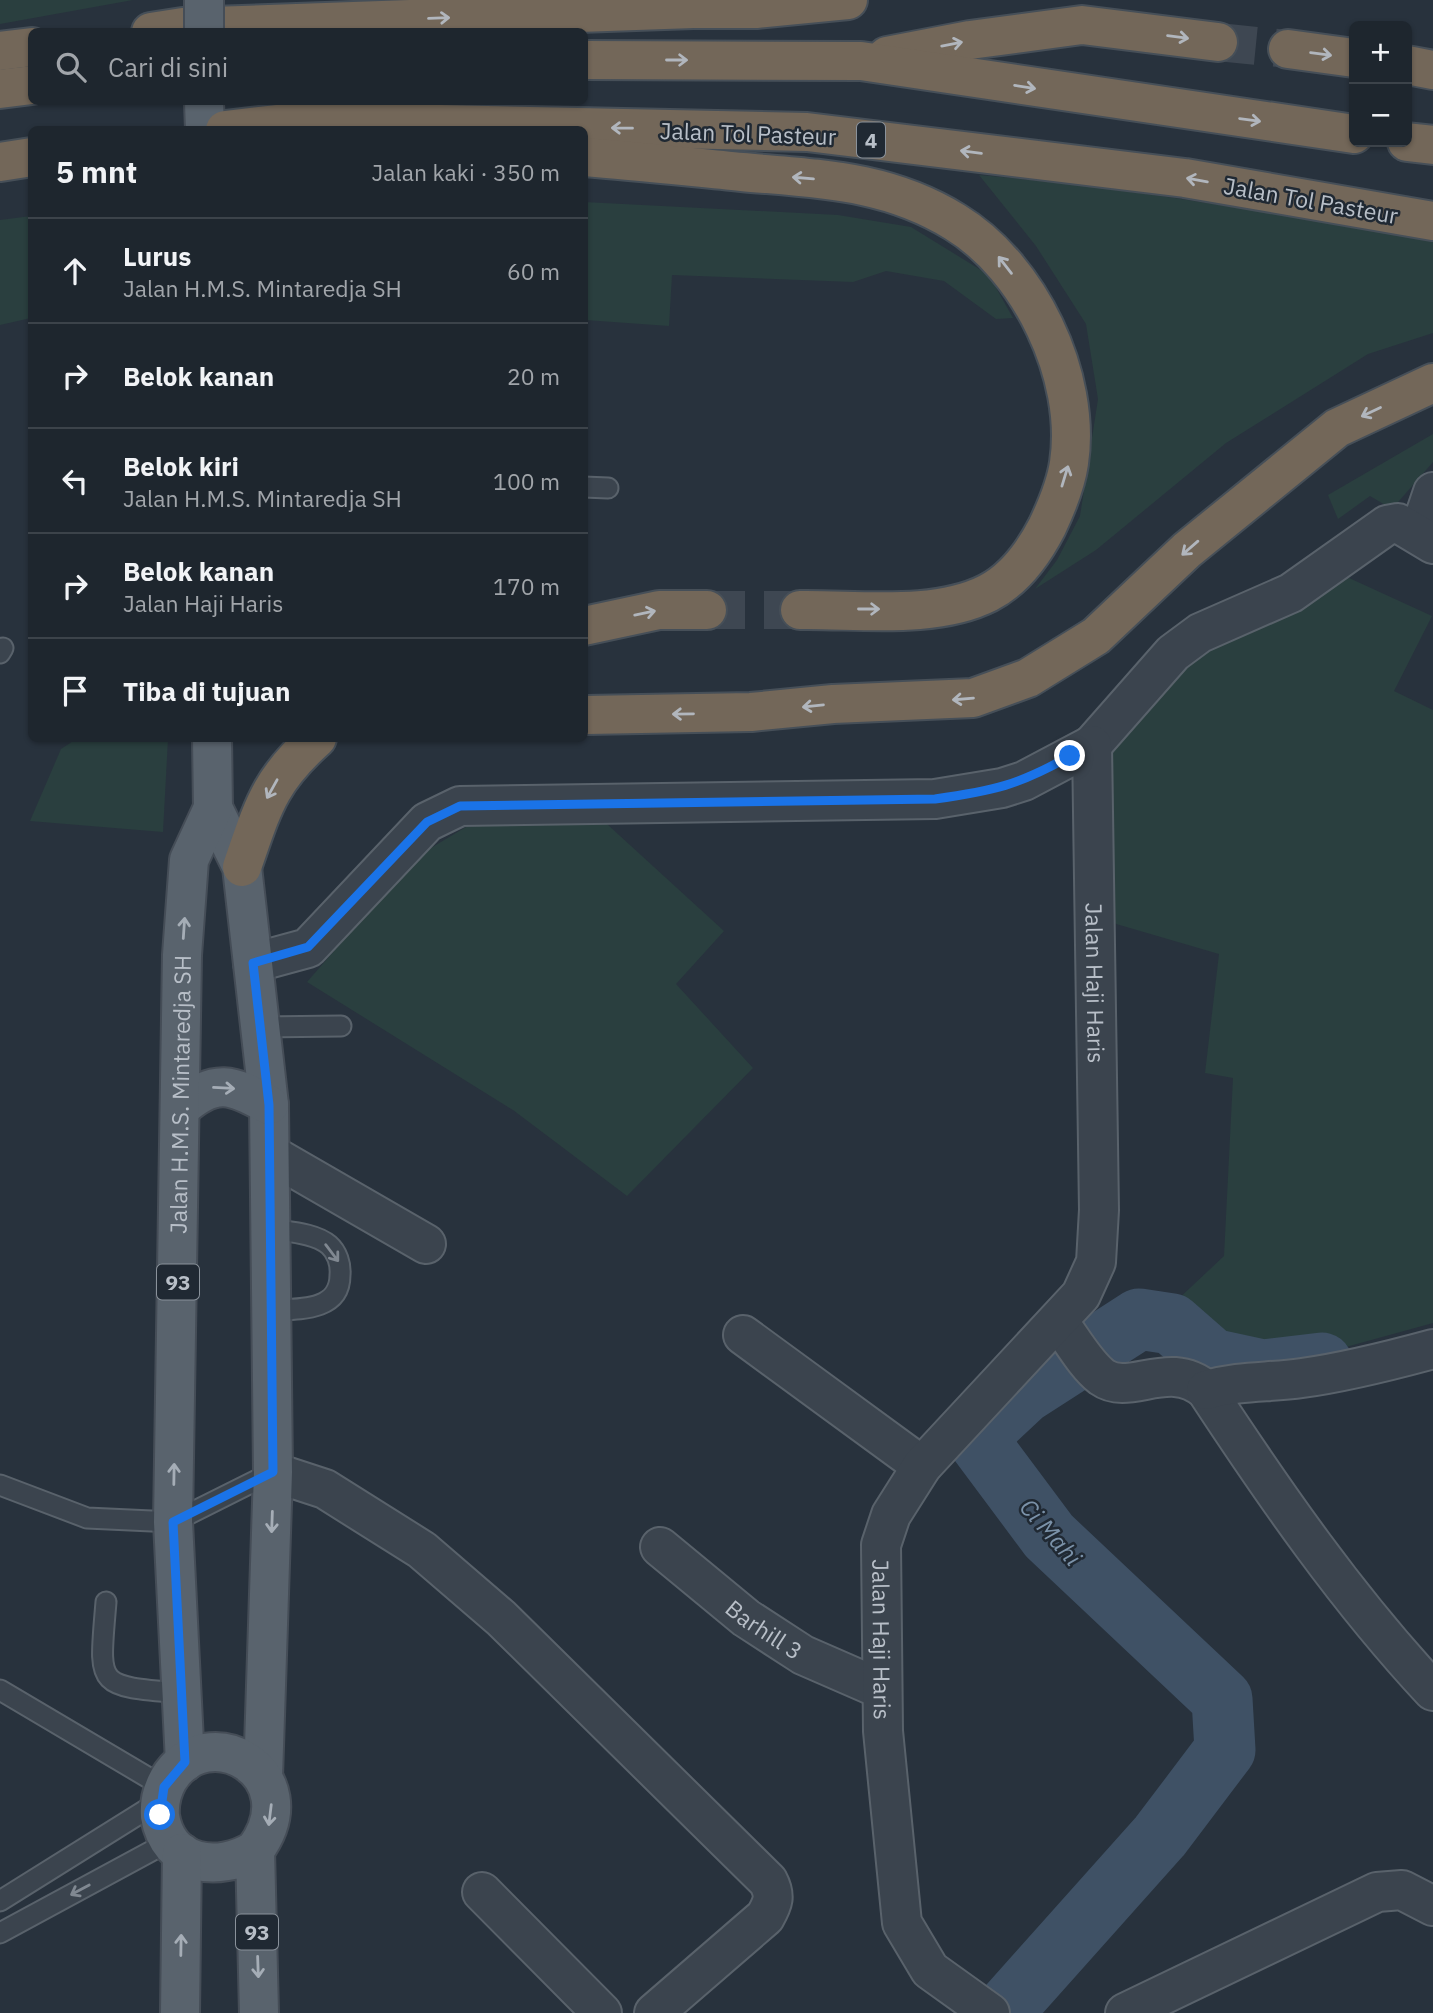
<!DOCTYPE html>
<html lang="id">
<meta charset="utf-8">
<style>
body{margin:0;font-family:"IBM Plex Sans",sans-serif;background:#2b323a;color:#f1f3f6}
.controls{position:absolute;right:21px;top:21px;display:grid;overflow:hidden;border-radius:10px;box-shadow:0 2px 5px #0004}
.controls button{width:63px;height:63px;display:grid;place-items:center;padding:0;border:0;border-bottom:2px solid #3c434a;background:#1e262e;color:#f1f3f6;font:35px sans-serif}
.stop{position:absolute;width:21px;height:21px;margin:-16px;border:5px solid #1a73e8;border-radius:50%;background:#fff}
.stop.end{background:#1a73e8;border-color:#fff;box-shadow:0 2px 7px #0008}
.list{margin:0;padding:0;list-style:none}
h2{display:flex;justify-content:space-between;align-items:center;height:91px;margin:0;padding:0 28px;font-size:30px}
h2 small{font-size:23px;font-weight:400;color:#a1a5aa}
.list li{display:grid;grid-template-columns:46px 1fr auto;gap:21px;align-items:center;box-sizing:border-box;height:105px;padding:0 28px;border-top:2px solid #3c434a}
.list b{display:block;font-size:26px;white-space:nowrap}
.list p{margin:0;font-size:23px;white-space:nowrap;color:#a1a5aa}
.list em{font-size:23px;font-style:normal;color:#a1a5aa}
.icon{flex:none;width:38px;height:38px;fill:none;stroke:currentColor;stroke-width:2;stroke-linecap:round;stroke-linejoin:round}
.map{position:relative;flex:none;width:1433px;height:2013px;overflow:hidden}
.search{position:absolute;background:#1e262e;box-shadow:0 2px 5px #0004;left:28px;top:28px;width:560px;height:77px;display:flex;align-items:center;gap:18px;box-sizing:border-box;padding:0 24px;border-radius:10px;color:#a1a5aa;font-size:26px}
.panel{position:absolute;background:#1e262e;box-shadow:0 2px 5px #0004;left:28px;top:126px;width:560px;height:616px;border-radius:10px}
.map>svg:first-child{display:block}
.green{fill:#2a3f3f}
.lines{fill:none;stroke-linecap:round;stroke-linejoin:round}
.river{stroke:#3f5165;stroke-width:61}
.motorway-tunnel{stroke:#3e4752;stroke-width:38;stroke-dasharray:38 19;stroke-linecap:butt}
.service-casing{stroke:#59626b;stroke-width:23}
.minor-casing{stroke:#59626b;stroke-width:42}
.tertiary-casing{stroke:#59626b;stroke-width:42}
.primary-casing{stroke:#454d57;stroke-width:42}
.motorway-casing{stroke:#464f58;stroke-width:42}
.service{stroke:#3b444e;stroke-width:19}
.minor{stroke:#3b444e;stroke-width:38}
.tertiary{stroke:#3b444e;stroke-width:38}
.primary{stroke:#59636d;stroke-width:38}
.motorway{stroke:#736759;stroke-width:38}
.primary-bridge-casing{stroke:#454d57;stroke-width:42;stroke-linecap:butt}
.primary-bridge{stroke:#59636d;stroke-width:38}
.oneway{stroke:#b1b6bd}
.oneway2{stroke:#a5adb6}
.oneway3{stroke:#808891}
.route{stroke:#1a73e8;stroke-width:9}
.labels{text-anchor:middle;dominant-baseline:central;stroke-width:5;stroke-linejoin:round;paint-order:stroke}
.shield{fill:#202933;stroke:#8a929b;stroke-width:2}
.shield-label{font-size:21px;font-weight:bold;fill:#b8bfc8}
.street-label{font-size:23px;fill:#b8bfc8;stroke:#202933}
.water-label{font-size:24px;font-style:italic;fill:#7b92a9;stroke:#202933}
</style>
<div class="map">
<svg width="1433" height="2013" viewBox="0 0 1433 2013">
<rect width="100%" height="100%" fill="#28323d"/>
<g class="green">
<polygon points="0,0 133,0 0,24"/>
<path d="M979,175C1132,188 1283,214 1433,242V333L1368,354L1226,443L1096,550L1035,589L1057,560L1080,516L1098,399L1086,324L1036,246Z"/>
<polygon points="584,202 838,215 911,227 989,275 1013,318 996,319 944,281 886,271 853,282 672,275 669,326 585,320"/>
<polygon points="31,216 31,318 0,325 0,220"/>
<polygon points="1433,434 1433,462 1392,509 1370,496 1338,519 1328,495"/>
<polygon points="1336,572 1432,616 1394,691 1433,710 1433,1323 1324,1353 1232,1350 1201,1339 1174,1303 1224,1256 1233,1078 1205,1073 1219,954 1106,921 1100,752 1154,681"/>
<polygon points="78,738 168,739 163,832 30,821 61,749"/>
<polygon points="596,814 724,931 676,984 753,1068 627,1196 513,1110 307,982 416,857 466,827"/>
</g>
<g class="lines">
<polyline class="river" points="1002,2013 1160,1836 1225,1750 1222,1699 1049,1536 976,1438 1024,1393 1139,1319 1172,1324 1212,1359 1263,1370 1322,1363"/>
<g class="motorway-tunnel">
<polyline points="1218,42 1288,49"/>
<polyline points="707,610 800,610"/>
</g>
<defs>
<g id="service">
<polyline points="584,487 608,488"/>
<polyline points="0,653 3,648"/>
<polyline points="261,1027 341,1026"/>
<path d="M271,1229C289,1232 315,1233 329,1245C337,1252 341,1264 340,1275C340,1311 300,1309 273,1310"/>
<polyline points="0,1485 87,1518 173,1522 273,1472"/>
<path d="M106,1602C99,1687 94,1686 181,1693"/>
<polyline points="0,1690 164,1787"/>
<polyline points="0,1901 160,1801"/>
<polyline points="0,1933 170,1841"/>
</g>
<g id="minor">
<polyline points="1419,533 1433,492"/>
<polyline points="1092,745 1173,653 1200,633 1291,593 1387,525 1398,523 1433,544"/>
<polyline points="270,1154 426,1244"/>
<path d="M1058,1321C1071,1338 1085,1364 1102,1377C1130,1397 1169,1358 1206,1390C1275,1495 1347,1599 1433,1691"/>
<polyline points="743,1335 922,1466"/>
<path d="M1206,1390C1242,1380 1266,1383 1302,1378C1346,1372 1389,1361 1433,1349"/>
<path d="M273,1472L325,1489L422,1550L501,1618L768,1881C776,1896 773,1903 765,1917L654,2013"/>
<path id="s1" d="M660,1547L746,1618L803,1655L881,1689"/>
<polyline points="482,1892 602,2013"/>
</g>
<g id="tertiary">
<path id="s2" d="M253,963L308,948L427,822L460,806L935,799L1002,788L1024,781L1092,745L1099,1210L1096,1262L1081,1295L922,1466L891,1515L881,1545L883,1731L902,1923L930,1970L990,2013"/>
<polyline points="1125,2013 1377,1892 1402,1890 1433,1906"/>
</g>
<g id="primary">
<polyline points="204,102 205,130"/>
<polyline points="213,808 242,867 269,1105 273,1472 263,1777"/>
<path d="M182,1107C215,1078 232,1084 269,1105"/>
<path id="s3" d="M185,1762L173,1522L182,955L189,860L213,808L212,738"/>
<path d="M255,1850C218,1873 168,1866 160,1816C159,1803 162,1791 168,1780C207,1715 311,1774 255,1850L259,2013"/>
<polyline points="180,2013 182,1853"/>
</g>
<g id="motorway">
<polyline points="151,32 183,27 693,9 756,9 848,0"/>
<polyline points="1288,49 1354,58"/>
<polyline points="0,51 32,47"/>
<polyline points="887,56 970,40 1082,25 1218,42"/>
<polyline points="584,60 861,61 1354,134"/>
<polyline points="1407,65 1433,70"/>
<polyline points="0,89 32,85"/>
<polyline points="225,130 303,121 807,132 1185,178 1433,221"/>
<polyline points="1407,142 1433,145"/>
<path d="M584,157C637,161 690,167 742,172C820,179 887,180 955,222C1029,267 1082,376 1069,463C1066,484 1056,508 1047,527C1033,554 1015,579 988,593C935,620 858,609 800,610"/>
<polyline points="0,162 32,157"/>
<polyline points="584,626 659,610 707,610"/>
<polyline points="586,715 751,712 833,704 973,698 1028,678 1096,636 1187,550 1337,428 1433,383"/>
<path d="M242,867C263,807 268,782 317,738"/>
</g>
</defs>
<use href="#service" class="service-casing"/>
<use href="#minor" class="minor-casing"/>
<use href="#tertiary" class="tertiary-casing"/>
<use href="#primary" class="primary-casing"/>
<use href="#motorway" class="motorway-casing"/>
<use href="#service" class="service"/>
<use href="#minor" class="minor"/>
<use href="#tertiary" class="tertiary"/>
<use href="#primary" class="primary"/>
<use href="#motorway" class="motorway"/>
<defs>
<polyline id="primary-bridge" points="204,0 204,32"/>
</defs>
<use href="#primary-bridge" class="primary-bridge-casing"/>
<use href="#primary-bridge" class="primary-bridge"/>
</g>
<defs><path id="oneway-shaft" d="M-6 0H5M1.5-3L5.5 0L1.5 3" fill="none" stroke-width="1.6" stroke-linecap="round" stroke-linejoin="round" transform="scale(1.75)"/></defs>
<g class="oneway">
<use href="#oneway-shaft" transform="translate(439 18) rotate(-2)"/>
<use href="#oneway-shaft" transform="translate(1178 37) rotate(7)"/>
<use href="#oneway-shaft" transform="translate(952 44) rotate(-11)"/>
<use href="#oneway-shaft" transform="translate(1321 54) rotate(7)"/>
<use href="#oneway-shaft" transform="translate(677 60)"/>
<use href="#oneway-shaft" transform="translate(1025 87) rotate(9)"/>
<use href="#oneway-shaft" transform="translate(1250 120) rotate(8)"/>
<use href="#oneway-shaft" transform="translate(622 128) rotate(-179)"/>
<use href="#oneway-shaft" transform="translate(971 152) rotate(-173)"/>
<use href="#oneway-shaft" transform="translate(803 178) rotate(-175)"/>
<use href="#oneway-shaft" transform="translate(1197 180) rotate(-170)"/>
<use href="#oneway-shaft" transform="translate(1005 265) rotate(-128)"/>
<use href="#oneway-shaft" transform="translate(1371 412) rotate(155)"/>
<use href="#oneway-shaft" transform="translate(1065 476) rotate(-73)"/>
<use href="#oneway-shaft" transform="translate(1190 548) rotate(139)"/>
<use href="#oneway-shaft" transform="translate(869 609)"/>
<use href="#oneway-shaft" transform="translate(645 613) rotate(-12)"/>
<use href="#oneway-shaft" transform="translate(963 699) rotate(175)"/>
<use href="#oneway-shaft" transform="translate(813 706) rotate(174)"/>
<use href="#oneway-shaft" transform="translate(683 714) rotate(179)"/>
<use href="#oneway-shaft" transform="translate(272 789) rotate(119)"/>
</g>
<g class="oneway2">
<use href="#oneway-shaft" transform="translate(184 928) rotate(-86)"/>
<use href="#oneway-shaft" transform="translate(224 1088) rotate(3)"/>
<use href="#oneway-shaft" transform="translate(174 1474) rotate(-89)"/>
<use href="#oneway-shaft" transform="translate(272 1522) rotate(92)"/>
<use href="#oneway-shaft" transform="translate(270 1815) rotate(97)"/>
<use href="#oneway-shaft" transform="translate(181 1945) rotate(-89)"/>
<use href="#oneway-shaft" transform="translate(258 1967) rotate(88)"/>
</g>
<g class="oneway3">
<use href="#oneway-shaft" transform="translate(332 1253) rotate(53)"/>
<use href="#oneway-shaft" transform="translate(80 1890) rotate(152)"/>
</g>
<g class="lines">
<path class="route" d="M160,1815L164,1787L185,1762L173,1522L273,1472L269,1105L253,963L308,947L427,822L460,806L935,799C993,791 1019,785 1070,756"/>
</g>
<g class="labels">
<g class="shield">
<rect x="857" y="122.5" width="28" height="35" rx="5"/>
<rect x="157" y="1264.5" width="42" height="35" rx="5"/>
<rect x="236" y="1914.5" width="42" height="35" rx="5"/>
</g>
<g class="shield-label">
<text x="871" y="140">4</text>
<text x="178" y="1282">93</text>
<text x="257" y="1932">93</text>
</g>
<g class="street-label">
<text transform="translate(748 133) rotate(2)">Jalan Tol Pasteur</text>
<text transform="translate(1311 200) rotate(10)">Jalan Tol Pasteur</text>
<text stroke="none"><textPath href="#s2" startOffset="1148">Jalan Haji Haris</textPath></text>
<text stroke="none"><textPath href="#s3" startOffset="668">Jalan H.M.S. Mintaredja SH</textPath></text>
<text stroke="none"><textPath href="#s1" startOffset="133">Barhill 3</textPath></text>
<text stroke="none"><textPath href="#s2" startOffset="1881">Jalan Haji Haris</textPath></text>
</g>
<g class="water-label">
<text transform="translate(1051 1532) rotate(49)">Ci Mahi</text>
</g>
</g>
</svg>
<div class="controls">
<button>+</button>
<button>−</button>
</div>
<div class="stop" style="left:160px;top:1815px"></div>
<div class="stop end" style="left:1070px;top:756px"></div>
<div class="search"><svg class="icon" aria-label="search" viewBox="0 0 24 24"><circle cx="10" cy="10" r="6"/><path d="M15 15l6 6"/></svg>Cari di sini</div>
<section class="panel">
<h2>5 mnt<small>Jalan kaki · 350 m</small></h2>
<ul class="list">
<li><svg class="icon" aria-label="ahead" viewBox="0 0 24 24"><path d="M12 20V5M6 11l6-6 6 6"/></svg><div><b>Lurus</b><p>Jalan H.M.S. Mintaredja SH</p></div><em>60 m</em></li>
<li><svg class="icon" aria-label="right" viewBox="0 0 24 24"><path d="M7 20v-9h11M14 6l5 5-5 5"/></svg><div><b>Belok kanan</b></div><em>20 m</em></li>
<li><svg class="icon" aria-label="left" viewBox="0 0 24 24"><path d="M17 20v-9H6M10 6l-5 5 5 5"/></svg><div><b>Belok kiri</b><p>Jalan H.M.S. Mintaredja SH</p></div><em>100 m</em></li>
<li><svg class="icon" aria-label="right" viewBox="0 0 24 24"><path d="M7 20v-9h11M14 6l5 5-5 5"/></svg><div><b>Belok kanan</b><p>Jalan Haji Haris</p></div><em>170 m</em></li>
<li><svg class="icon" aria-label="arrive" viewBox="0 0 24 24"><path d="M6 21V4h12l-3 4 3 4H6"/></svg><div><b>Tiba di tujuan</b></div></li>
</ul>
</section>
</div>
